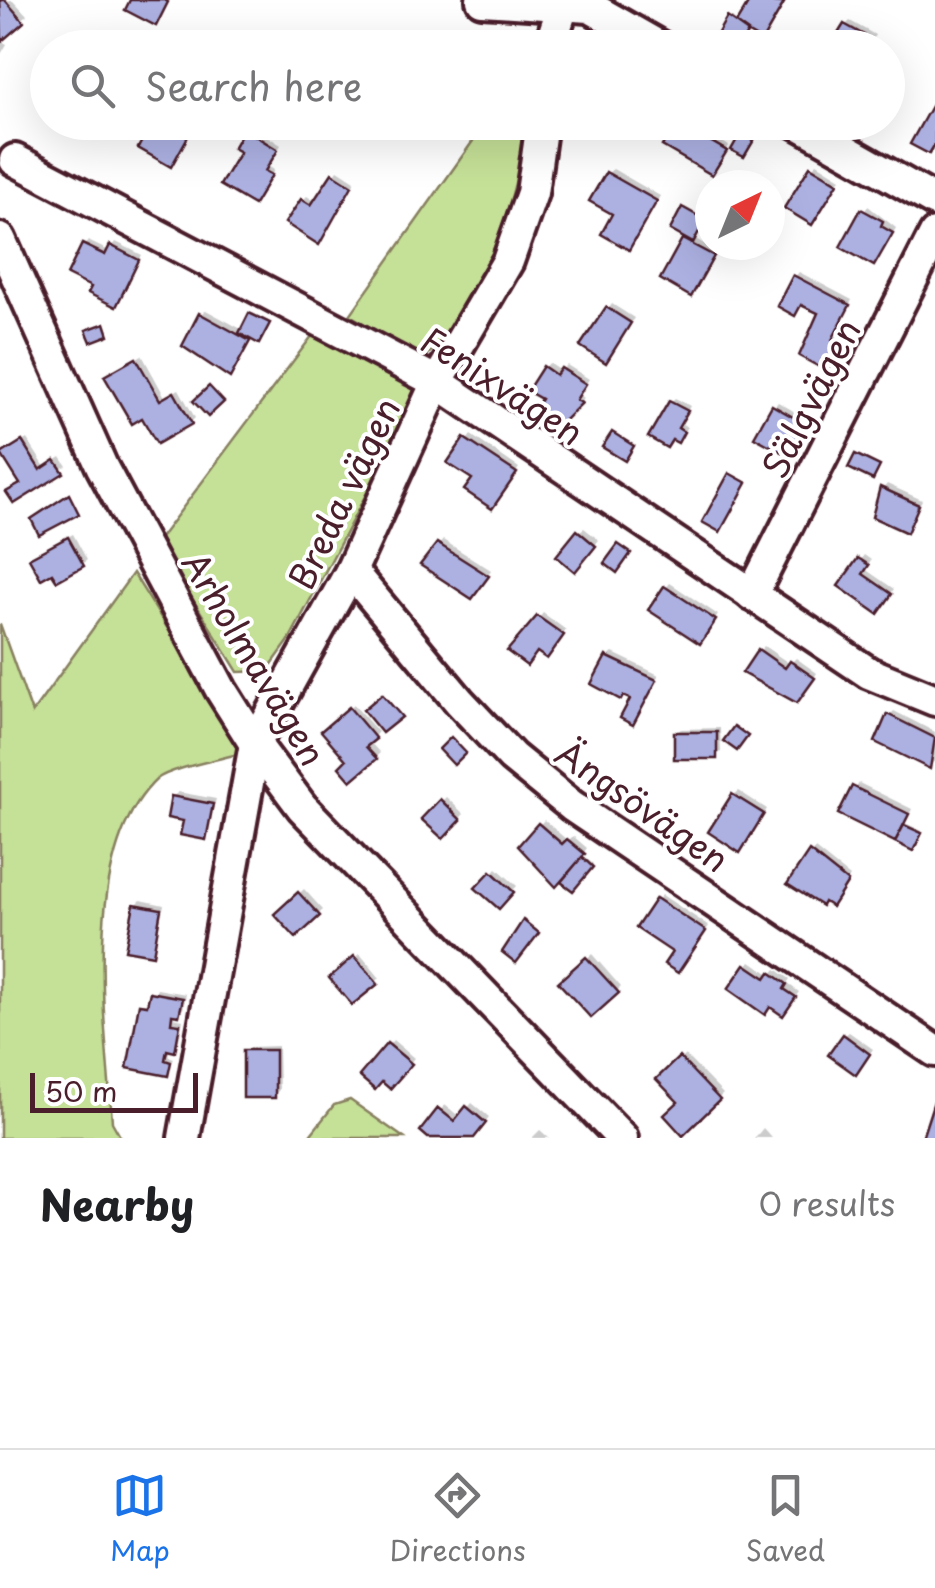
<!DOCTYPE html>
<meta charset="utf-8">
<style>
body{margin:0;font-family:"Playpen Sans",sans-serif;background:#f2f2f2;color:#202124}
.compass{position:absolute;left:695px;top:170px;width:90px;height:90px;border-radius:50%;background:#fff;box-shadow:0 10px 40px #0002;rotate:43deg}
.scale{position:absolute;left:30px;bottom:25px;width:168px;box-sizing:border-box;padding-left:10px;border:5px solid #4a1f2b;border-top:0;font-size:28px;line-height:35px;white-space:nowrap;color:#4a1f2b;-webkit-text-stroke:8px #fff;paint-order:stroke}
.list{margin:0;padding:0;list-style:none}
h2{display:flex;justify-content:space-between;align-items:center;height:130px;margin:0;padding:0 40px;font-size:42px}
h2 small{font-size:32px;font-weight:400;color:#757577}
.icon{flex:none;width:55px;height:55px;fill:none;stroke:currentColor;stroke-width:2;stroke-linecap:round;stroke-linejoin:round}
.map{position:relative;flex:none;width:935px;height:1138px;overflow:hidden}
.search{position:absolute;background:#fff;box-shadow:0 10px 40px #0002;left:30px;right:30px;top:30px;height:110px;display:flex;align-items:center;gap:25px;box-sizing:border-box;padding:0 35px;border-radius:55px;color:#757577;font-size:38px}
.sheet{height:310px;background:#fff}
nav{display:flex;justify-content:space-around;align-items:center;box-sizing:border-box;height:140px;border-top:2px solid #e0e0e0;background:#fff;font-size:28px;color:#757577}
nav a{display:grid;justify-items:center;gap:5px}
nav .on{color:#1a73e8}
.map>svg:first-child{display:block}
.green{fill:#c5e097;stroke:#888061;stroke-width:2.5}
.shadow{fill:#0003}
.building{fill:#acb1e2;stroke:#4a1f2b;stroke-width:2.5}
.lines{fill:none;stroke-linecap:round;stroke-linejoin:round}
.minor-casing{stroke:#4a1f2b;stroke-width:38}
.minor{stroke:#fff;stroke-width:30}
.labels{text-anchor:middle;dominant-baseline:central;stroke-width:8;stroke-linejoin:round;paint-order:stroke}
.street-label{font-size:35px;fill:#4a1f2b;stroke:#fff}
</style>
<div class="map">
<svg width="935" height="1138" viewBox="0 0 935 1138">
<rect width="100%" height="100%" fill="#fff"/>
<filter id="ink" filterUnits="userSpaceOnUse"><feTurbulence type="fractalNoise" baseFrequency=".01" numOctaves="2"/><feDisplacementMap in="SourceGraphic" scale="20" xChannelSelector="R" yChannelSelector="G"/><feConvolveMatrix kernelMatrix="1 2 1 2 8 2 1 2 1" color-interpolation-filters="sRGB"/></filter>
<g filter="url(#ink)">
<g class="green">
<path d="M468,123H527C514,208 486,295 424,359L350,315L480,131Z"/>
<polygon points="318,328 411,377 419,394 288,642 267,671 238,672 157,542"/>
<path d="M133,573L245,752C226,758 170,768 157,779C79,852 106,1026 112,1122L121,1138H0V624L32,713Z"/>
<polygon points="350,1100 404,1138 308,1138 334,1105"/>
</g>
<g class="shadow">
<polygon points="13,0 27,15 3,38 0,1"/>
<polygon points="753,0 785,0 766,33 748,29 736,48 718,37 731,17 739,24"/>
<polygon points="850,21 875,35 868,48 846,25"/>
<polygon points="241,31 267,42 265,48 231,48"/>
<polygon points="0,40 7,44 0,56"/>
<polygon points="679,122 714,122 708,133 729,146 716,168"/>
<polygon points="251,126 281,145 268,166 274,170 258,198 244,152"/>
<polygon points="817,163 841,178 817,217 812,168"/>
<polygon points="613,169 660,196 633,242 616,213 608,173"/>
<polygon points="338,170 355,181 323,237 303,200 307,196 316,202"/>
<polygon points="868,206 896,228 878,259 843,246"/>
<polygon points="685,207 705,218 694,238 716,251 695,289 663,278 688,237"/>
<polygon points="88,241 109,251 116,242 142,255 116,304 94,285 84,246"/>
<polygon points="799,272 852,300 834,335 843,340 827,368 821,312 795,277"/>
<polygon points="612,304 634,318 610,355 584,345"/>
<polygon points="206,310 243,330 253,313 269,321 260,339 252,337 229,375 202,360 201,315"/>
<polygon points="142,355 165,397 179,389 195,418 191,422 112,372"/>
<polygon points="549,363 561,371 567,365 589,379 579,394 584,398 560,421 544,398 545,368"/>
<polygon points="675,398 690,406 681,423 687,427 678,440 671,402"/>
<polygon points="778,402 809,420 789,453 774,407"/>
<polygon points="471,435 519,468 496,501 451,462"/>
<polygon points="27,439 45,467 61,457 67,466 22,483 9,450"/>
<polygon points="887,484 922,500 906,530 883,489"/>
<polygon points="584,528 599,540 579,564 579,532"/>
<polygon points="73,534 87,560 82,564 37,554"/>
<polygon points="443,540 491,570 476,591 439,545"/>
<polygon points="864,555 871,560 865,569 894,589 882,606 841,585"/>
<polygon points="670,583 718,615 704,636 666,588"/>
<polygon points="543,613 566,630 551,651 538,650 539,618"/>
<polygon points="764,646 790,664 796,658 817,673 802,696 760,651"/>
<polygon points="613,653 659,675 633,722 633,698 608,657"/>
<polygon points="354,705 378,732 369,741 380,753 352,778 349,760 324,731"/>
<polygon points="894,711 935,732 935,760 930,766 890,715"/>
<polygon points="720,728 721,752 716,756 676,733 681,729"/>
<polygon points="859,783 912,809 905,823 922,831 913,848 842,813"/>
<polygon points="739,791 767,809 744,845 734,795"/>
<polygon points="178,792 216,799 205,837 186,819 173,797"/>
<polygon points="446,797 464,814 443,836 425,819"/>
<polygon points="544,820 568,841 573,836 587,848 582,855 593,864 572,888 521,846"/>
<polygon points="815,849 850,877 836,899 810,853"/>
<polygon points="497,868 517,886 499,906 479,888"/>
<polygon points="304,889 323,910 296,934 278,914"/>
<polygon points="662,895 709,926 683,966 658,900"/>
<polygon points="141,900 164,905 152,952 136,905"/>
<polygon points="360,954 380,978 353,1002 332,978"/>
<polygon points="592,954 621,987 591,1015 562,982"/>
<polygon points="751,961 771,975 776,969 790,979 787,983 799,992 787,1008 747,966"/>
<polygon points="157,989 186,994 183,1009 175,1013 174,1018 183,1020 178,1044 170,1048 168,1056 174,1058 167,1074 142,1005 151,1001"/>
<polygon points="849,1032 873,1049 860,1067 844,1036"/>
<polygon points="393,1040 414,1058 390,1086 382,1079 362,1076"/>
<polygon points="278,1046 279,1090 274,1095 245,1051 250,1047"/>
<polygon points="685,1055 723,1094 683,1132 682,1102 660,1079"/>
<polygon points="472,1103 489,1117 472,1138 432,1138 423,1131 445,1105 460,1117"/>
<polygon points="763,1128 772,1138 754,1138 759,1133"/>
<polygon points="540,1130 549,1138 532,1138"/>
</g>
<g class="building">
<polygon points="0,0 5,0 24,22 2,41"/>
<polygon points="130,0 164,0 168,2 156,26 125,10"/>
<polygon points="750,0 784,3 762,41 735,25"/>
<polygon points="727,17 748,32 738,48 715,38"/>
<polygon points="844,24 873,40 868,48 829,48"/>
<polygon points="935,99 935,144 929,154 910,144"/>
<polygon points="152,122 196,122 171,167 138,148"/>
<polygon points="676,122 714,124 705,138 727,151 712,175 662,146"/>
<polygon points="744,127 757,135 744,157 731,150"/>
<polygon points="244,129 278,150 265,171 272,175 254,205 220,185 240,152 233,148"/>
<polygon points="810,166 838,183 812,225 784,208"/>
<polygon points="606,172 657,201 629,250 601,234 612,214 589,201"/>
<polygon points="332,173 352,186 319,245 285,223 301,199 311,205"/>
<polygon points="682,207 705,220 693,243 670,230"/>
<polygon points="861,209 883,221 881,226 893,233 874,266 840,247"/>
<polygon points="682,239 714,256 691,297 660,279"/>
<polygon points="82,244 105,255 110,245 139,260 116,307 88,293 91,287 67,275"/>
<polygon points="793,275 850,305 832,340 840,345 827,371 799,356 818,313 801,305 795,316 777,306"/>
<polygon points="606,307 631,323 606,363 580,346"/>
<polygon points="199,313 250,341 230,378 182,346"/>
<polygon points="249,313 270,323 259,344 239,333"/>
<polygon points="105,323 109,335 91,342 86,330"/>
<polygon points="136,358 160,400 174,392 192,424 157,444 142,418 132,424 104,376"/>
<polygon points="543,366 556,375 561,368 586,384 576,400 582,403 561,424 535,408 541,399 527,391"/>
<polygon points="209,386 224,402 208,417 193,401"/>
<polygon points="669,401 688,411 678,428 684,432 678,443 672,440 667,448 648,437"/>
<polygon points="772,405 807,425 789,456 754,437"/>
<polygon points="612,432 634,446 625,461 602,447"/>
<polygon points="464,438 517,473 492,509 464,490 472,479 447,463"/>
<polygon points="22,441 40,470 55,460 64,473 14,504 6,492 20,484 1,454"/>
<polygon points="855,454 880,466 873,480 848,468"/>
<polygon points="729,473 747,483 720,532 702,522"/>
<polygon points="880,487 919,505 907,533 872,517"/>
<polygon points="69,494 79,514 39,535 31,519"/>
<polygon points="577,530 596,546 575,572 556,556"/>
<polygon points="68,537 84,566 57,581 52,573 41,579 29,558"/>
<polygon points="437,543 489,576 472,599 420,565"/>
<polygon points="618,544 631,553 617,573 604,563"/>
<polygon points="858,558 869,565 863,574 892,594 878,614 838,586"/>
<polygon points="664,586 716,620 700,644 648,610"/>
<polygon points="537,616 564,635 547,659 537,652 527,666 507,651"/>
<polygon points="758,649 785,668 790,661 815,678 797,703 742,673"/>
<polygon points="606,656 657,680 633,725 620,718 630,699 623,696 621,700 591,684"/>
<polygon points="382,694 402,717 382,733 363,710"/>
<polygon points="349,707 376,739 366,747 377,759 351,781 339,767 346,760 321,731"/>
<polygon points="887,714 935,738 930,769 875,742"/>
<polygon points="734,726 748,736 737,751 723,741"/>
<rect x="674" y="732" width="43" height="27"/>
<polygon points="451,737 466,753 454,765 439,749"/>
<polygon points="852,786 909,814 895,842 838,814"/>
<polygon points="732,794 764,814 740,853 708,832"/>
<polygon points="171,796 213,804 206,840 180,835 183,821 167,818"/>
<polygon points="440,799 461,820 443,839 421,819"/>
<polygon points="538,823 562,844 567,839 585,854 556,887 518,846"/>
<polygon points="904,825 922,833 913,851 895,842"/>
<polygon points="809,851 848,882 832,907 824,902 822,906 787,884"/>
<polygon points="582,857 593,867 573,891 561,882"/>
<polygon points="491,871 514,892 499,909 475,888"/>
<polygon points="298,892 320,916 296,938 274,914"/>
<polygon points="656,898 706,931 678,973 664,964 672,952 636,928"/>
<polygon points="134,904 161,909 153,955 125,950"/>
<polygon points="523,920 539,933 516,963 502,952"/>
<polygon points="354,956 378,984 352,1005 329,978"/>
<polygon points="586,957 619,993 591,1018 558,982"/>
<polygon points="745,964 766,978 770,972 787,984 784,989 796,997 783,1016 770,1007 765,1015 728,989"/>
<polygon points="150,992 183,998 179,1016 172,1015 171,1023 180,1024 175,1052 167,1050 165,1060 171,1062 168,1076 127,1068 139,1004 147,1005"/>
<polygon points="843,1034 870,1054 856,1075 828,1055"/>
<polygon points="387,1043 412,1064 390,1089 382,1082 375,1090 359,1076"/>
<rect x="243" y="1050" width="32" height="48"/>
<polygon points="679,1057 720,1100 683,1136 664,1115 678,1102 656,1079"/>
<polygon points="935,1098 935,1138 922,1138"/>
<polygon points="466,1106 486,1123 474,1138 428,1138 420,1131 438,1108 454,1121"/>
</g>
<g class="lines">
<defs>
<g id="minor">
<polyline points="482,0 590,7 662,48"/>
<polyline points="549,48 565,0"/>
<polyline points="796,122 935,201"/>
<polyline points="15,160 437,382 869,673 935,700"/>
<polyline points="0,239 102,467 221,690 255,744 302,807 622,1138"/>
<polyline points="351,571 459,701 512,757 572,806 935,1051"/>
<polyline points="752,595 935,234"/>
<polyline points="184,1138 255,744 351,571 437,382 508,261 532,193 542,122"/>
</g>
</defs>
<use href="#minor" class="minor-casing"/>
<use href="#minor" class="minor"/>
</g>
</g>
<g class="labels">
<g class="street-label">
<text transform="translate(503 385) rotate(33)">Fenixvägen</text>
<text transform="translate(810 398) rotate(-63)">Sälgvägen</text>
<text transform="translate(343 493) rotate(-64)">Breda vägen</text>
<text transform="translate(255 658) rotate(59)">Arholmavägen</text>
<text transform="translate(643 805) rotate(35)">Ängsövägen</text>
</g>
</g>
</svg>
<svg class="compass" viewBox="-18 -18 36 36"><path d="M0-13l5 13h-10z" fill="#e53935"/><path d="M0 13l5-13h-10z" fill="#757577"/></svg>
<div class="scale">50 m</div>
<div class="search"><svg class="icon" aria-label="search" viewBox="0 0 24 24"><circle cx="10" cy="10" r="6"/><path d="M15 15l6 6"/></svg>Search here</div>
</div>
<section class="sheet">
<h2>Nearby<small>0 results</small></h2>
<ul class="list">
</ul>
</section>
<nav>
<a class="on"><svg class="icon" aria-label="map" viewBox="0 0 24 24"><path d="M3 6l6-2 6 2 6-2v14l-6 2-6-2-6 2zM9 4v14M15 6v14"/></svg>Map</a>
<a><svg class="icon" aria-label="directions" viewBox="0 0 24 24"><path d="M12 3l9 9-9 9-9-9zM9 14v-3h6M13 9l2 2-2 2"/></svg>Directions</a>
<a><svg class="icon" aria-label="saved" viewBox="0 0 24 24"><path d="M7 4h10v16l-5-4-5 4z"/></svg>Saved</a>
</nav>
